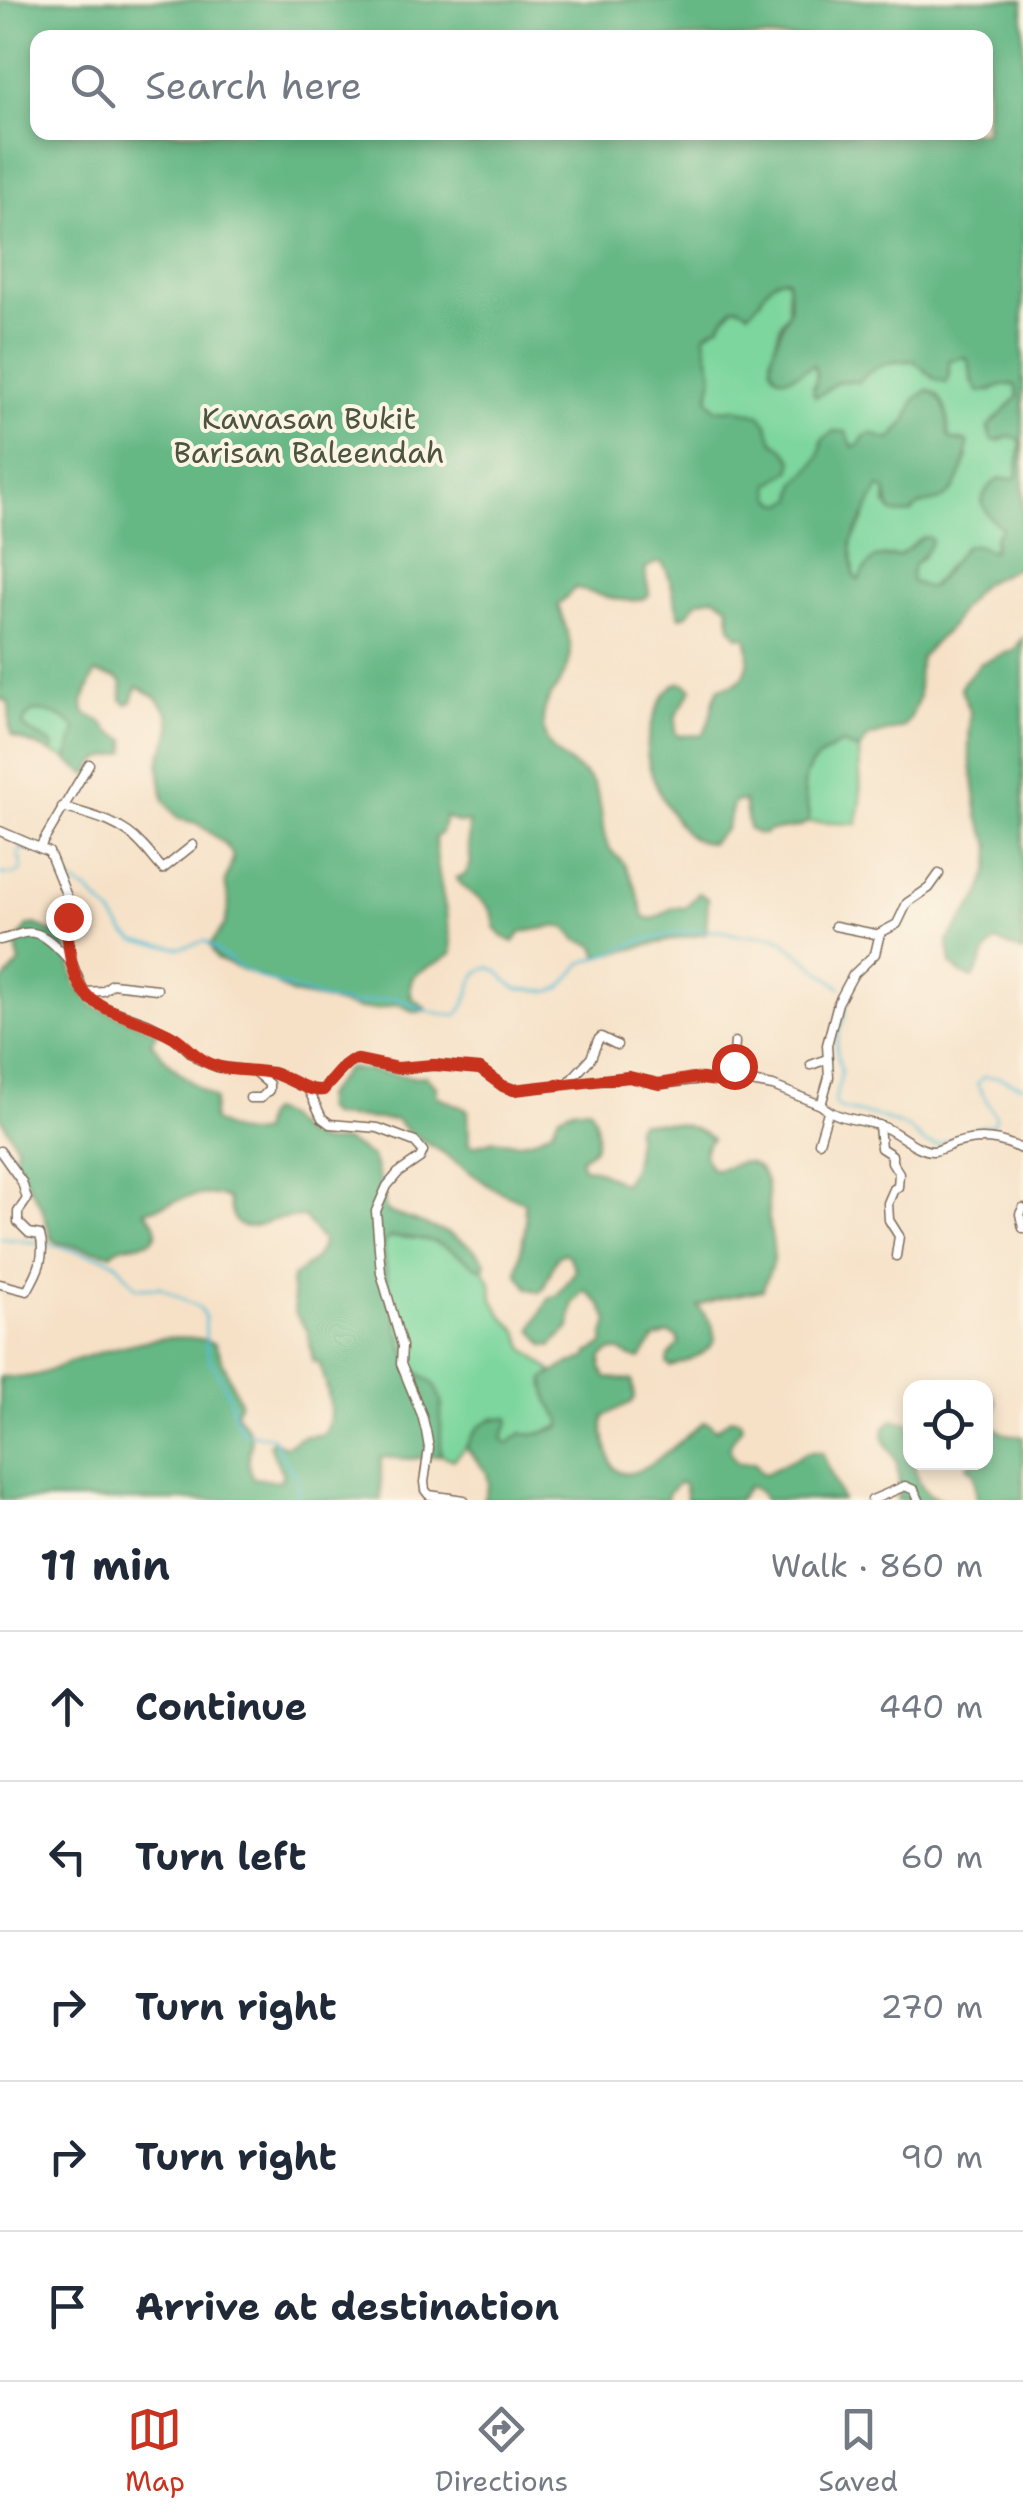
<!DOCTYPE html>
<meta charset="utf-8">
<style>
body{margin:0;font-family:"Shantell Sans",sans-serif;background:#f6f6f7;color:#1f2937}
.controls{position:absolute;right:30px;bottom:30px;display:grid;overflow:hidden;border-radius:20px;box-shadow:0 5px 15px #0003}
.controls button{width:90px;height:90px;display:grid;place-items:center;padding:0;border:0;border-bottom:2px solid #e0e1e3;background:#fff;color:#1f2937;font:50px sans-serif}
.stop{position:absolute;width:30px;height:30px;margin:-22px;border:8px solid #c8321e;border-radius:50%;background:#fff}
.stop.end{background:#c8321e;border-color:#fff;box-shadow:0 2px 10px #0008}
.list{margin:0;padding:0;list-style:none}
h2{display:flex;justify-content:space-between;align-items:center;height:130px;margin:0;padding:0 40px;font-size:42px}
h2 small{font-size:32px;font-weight:400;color:#747a83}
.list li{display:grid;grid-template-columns:65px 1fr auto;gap:30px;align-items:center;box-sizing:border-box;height:150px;padding:0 40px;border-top:2px solid #e0e1e3}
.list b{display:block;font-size:38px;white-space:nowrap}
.list em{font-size:32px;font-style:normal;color:#747a83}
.icon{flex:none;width:55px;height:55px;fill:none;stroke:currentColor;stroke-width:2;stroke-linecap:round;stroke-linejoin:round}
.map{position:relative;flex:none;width:1023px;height:1500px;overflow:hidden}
.search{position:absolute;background:#fff;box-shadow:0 5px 15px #0003;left:30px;right:30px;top:30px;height:110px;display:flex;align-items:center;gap:25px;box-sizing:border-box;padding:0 35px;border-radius:20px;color:#747a83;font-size:38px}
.sheet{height:880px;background:#fff}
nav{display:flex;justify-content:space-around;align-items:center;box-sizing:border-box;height:140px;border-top:2px solid #e0e1e3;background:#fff;font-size:28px;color:#747a83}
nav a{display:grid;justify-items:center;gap:5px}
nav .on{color:#c8321e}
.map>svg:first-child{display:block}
.green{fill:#7cd69d;stroke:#5c805e;stroke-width:2.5}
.forest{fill:#65b784;stroke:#507051;stroke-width:2.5;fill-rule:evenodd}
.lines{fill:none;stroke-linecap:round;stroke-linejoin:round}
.stream{stroke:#56bed4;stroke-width:2.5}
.minor-casing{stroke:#7c6a59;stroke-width:11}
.minor{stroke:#fff;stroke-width:8}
.route{stroke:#c8321e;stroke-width:12}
.labels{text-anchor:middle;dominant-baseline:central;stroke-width:8;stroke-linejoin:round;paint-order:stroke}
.park-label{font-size:30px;fill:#4b553e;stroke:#fcf5e5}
</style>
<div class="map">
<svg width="1023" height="1500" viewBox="0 0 1023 1500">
<rect width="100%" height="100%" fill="#fcf5e5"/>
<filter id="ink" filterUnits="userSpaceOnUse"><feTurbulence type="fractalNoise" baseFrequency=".01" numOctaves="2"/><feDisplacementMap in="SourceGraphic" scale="20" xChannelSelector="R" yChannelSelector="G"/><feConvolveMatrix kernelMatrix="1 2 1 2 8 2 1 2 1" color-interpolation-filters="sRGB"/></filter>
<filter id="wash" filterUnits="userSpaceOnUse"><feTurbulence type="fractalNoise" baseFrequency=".0048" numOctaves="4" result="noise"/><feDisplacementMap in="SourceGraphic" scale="40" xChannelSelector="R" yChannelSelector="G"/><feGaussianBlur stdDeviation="2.25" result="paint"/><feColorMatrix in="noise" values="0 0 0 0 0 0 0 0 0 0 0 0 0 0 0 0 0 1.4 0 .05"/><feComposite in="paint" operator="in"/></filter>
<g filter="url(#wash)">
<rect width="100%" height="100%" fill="#f6e1c7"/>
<g class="green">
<path d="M783,278L788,280V313L781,323L771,360L779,375L790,377L814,364L817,376L813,387L821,394C836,380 837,379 857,382C874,366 891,360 914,361L927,372L949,378V360L966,357L969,362L972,383L991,391L1006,384L1016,386L1018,397L989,426L988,431L999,441L1010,436L1021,440L1017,475L1014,479L1001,478C991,487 983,491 982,504L1003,528L994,541L993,552L976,545C966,552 955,558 947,567C940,575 936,582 929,588L911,582C907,569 914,563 924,556L922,538L899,556H881L858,581L854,576L851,542L862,524L868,508L879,487L885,489L886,505L915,509L918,504L954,489L968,457L963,440H951L948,435L938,395L928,390L915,399L907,420L891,439H885L875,434L864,436L858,447H852L835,431L822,440C822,460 810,469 796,483L794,499L784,504L778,503L769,495L770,484L790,471L783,448L773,441L767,425L734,408L729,410L717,409L708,399L712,380L705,347V334L719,325L733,307L760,301C765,290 770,279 783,278Z"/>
<path d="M33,711C47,710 67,717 76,729L68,759L51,752L54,747C46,736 29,736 23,725L25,719Z"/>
<path d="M842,744L859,750L861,801L857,824L809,822C809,813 808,807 805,798C798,770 819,754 842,744Z"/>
<path d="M391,1237C432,1236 445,1244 477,1267L483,1269L491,1283L493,1299L501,1314L518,1331L525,1349L553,1372L544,1380L548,1400L562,1421L561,1426L539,1434L522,1433L507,1444L501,1438L509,1422L495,1417C474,1427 470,1446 453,1460L441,1455L439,1417L442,1405C432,1393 421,1380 413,1367C392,1330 388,1284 382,1244Z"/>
</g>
<g class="forest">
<path d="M0,0H1023V568L1018,567L982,584L960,610L952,625L926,651L921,657L918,674L919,697L912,715L904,727L869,737L859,750L842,744C822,753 803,765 804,790C805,802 809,811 809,822L798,827L769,831L764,834H758L749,829L744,801L734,802L726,829L711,843C690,843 680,827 670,811C659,793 649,774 647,752C646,734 667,661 692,689L676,715L675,733L679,736L702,735C713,721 710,703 719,688C725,686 731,686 736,683C751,674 751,650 745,636L739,637L731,628L728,605L714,597L698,601L686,615L680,617C672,599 674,580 662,563H656L646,568C644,581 650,586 649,596C632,608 595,593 575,588L558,605C563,621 573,641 570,658C565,687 535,701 545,735C553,761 580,764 593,784C604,803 600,827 607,844C610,853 621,858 626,867C635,883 640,900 644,917L654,919L674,907L685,908L699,893L708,899L706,933C696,937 686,936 675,939C649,945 623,952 597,956V950L593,945L577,940L566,928L559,926L521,932L514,942L503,937L495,928C494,899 472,900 456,878L465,875L471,863L468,842L469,823H457L445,817L441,833L435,838C436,878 449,913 452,952C436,971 403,965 412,998L426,1008V1011L415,1012L398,1004L377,1009H357L329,1001L293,994L272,982L217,959L210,945L225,924L229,904L225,882L233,859L231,852L224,843L197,823L179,819L164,801L159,766L161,755L169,737L171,726L168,713L157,698L137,686L132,702L126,704L122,700V683L117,678L95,673L83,702L84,713L103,723L110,732L126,740V752C117,757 103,755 95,764C92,768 91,772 88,775L69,762C67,749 75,740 76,729C67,717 47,710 33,711L25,719L23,725C29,736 46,736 54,747L51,752L12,736C6,726 12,713 8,702L0,699ZM38,38H986V132H471L484,137L487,141C469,149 458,140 442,132H38ZM783,278L788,280C789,290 791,304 788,313C784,325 755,373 784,378C792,379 806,368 814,365L817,376L813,393L816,397C838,386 828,378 858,382C874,365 891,359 914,361L936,380L946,383L949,378V360L966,357C974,368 969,382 979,392C992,391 1005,381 1016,386L1018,397L989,426L990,437L994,441L1010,436L1021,440L1017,475L1014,479C1002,478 998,478 990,486C974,502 988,517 1002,528L996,535L993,551L976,545H966L934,585L928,588L912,582C907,561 928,558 932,540L928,537L922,538L899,556L875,558L863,571L859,580L854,576L851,542L879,487L885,489C890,508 885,517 911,513C923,500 925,505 940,500C957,494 968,459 968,442L952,440L948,435C949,418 946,398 928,390L915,399L907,420L891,439C873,440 873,422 858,446L853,447L846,432L834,431L822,440C822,460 810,469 796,483L794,499L784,504C771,502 770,495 770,484L790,471L793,460L783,448L773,441L767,424L760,415L734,408L729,410L717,409L708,399C710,390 714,380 712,371C710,358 705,347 705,334L719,325L733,307L738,306L749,312C763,302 764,282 783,278Z"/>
<path d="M1023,638V952L997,941C982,950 983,965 973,978L961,974L951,964L948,941L980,895L990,866L991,846L978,817L969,748L970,712L961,689L963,683L981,663L1014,650Z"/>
<path d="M35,924L65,939L76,985L93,1006L158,1032L151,1042C168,1065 190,1083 215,1099L212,1120C228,1129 241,1138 261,1132L264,1118L270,1111L285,1117L303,1135L322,1143L345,1141L372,1157L380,1182L386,1211C417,1224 469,1233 486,1264L483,1269L477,1267C445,1244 437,1239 397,1237H391L383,1243L389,1294L403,1346L414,1369L434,1384L441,1400V1455L411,1459L381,1457V1500H0V1377C10,1377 22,1378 32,1376C47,1374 62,1364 76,1360C113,1348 179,1326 215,1344L240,1402L236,1412C240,1420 248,1427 250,1435C254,1452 242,1455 253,1478L279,1481L283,1475L269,1445L273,1440C291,1451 285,1444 300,1438C307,1435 317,1436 324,1434C337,1416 326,1382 319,1362L313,1361L308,1332L295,1313L291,1282L293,1276C306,1265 320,1260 322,1241L304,1217C290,1217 273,1219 261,1224C237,1232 233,1223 228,1199C201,1186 172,1204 145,1211C148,1216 153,1219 155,1224C163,1245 138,1243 126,1246C117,1248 118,1248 111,1254L58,1243L51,1238L42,1208L14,1159L17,1147L0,1116V985L20,963L15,943L28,926Z"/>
<path d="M347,1068L413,1077L426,1076L436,1086L437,1096L468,1110L469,1144L474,1146L494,1140L517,1143L534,1139L553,1129L558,1116L573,1109L588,1107C595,1115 601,1137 594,1147C591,1152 586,1154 581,1158V1164L584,1168L595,1169L623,1184C637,1165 636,1149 636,1126L640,1122C669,1123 689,1121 712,1139C701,1150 703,1158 712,1169C724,1170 741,1159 750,1163C773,1172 766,1202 769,1220C770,1234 775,1246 773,1260C771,1271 765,1279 763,1290L717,1299L698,1306L712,1325L715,1339C707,1356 686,1361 670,1367L667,1363L668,1357L679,1344L678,1338L669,1333L655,1338L641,1358C623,1361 621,1340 602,1357L601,1368L606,1378L632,1380L635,1397L632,1402L604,1416C601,1433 607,1445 611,1462C624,1500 688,1433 703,1422L708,1423L716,1430L730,1418L740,1420L742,1426C733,1442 722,1446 738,1463H754L760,1472L765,1474L808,1452H822L842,1500H764L759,1491L749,1486L738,1500H687L684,1484L678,1483L668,1494L667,1500H483L489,1484L487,1473L466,1447C477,1425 484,1418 509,1417V1422L502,1438L507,1444L522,1433L539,1434L561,1427V1421L548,1400L544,1379L568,1364L586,1358L588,1353L603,1345L604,1334L609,1321L600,1304L585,1290L573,1303L570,1328L551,1346L544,1345L532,1329L549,1298L558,1295L576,1270L568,1255L563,1253L557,1257L543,1289L539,1292L528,1288L517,1273L526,1223L524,1202L492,1188L442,1152L409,1132L396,1120L331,1116L324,1109V1097Z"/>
<polygon points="986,1392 992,1393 996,1403 994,1426 1002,1433 1023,1437 1023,1500 977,1500 974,1473 967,1466 968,1463 986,1462"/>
<path d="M893,1420L910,1423V1462L914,1463C917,1482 923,1495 943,1500H897C900,1490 899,1476 897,1465C894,1448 870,1435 893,1420Z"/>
</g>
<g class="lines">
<g class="stream">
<path d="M0,874C10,875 18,877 22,867L18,854L20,850L34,848"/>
<path d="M63,877L88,891L112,915L125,933L136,941L180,948L205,941L236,965L258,977L318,998L353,1005L395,997L426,1011L456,1016C474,1002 464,977 488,967L498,971L507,981L518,989L551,991L561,988L582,963L628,947L636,942L690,931H722L737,935L773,936L782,940L841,988"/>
<path d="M847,994C849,1010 840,1025 837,1041C835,1053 840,1061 841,1072C841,1082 835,1093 835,1104L841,1109L879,1117L908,1128L925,1143L933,1145H939L971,1129L994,1124L996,1117L977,1084L983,1077H997L1023,1086"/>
<polyline points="0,1238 39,1243"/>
<path d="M47,1244L106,1258L116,1263L137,1288L160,1287L200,1308L205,1317L206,1342L209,1358L226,1388L237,1422L244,1433L272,1437C278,1445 281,1453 285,1461C295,1476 302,1481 296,1500"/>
</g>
</g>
</g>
<g filter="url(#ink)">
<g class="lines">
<defs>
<g id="minor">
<path d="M62,807C91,815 122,822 142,845C150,853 155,861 163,869L193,845"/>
<polyline points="0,831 49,852 68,899 67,934 72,963 84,992 90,999 108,1009 147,1023 174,1037 198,1059 217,1067 274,1073 308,1089 323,1090 344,1066 351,1061 358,1060 397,1069 434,1065 480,1069 503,1086 514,1090 629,1077 659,1084 703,1079 728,1083 751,1082 773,1086 821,1105"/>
<polyline points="40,847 89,764"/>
<path d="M939,874L929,888L907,903L897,924L880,933L875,954L853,975L838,1003L827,1045L829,1077L821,1105C840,1122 864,1118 886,1128C900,1134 919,1152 934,1151C941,1150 949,1145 956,1143C980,1136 1000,1138 1023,1150"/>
<polyline points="835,926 880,935"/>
<path d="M0,940C8,938 16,935 24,933C44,929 59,950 72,963"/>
<polyline points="84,992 103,991 112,984 157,989"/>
<polyline points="735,1042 733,1066 737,1074 736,1083"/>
<polyline points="811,1065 827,1059"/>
<polyline points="568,1083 591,1058 598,1040 601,1037 617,1045"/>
<polyline points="308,1089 322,1118 330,1124 378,1128 415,1142 423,1151 420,1158 398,1173 387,1186 376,1211 381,1273 402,1346 401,1364 422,1415 426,1431 429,1448 424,1482 425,1490 429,1495 464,1500"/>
<polyline points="250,1098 261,1098 269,1090 269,1084 255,1072"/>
<polyline points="879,1125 881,1148 892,1155 892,1162 899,1173 898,1187 894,1189 888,1203 889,1220 899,1236 896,1256"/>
<polyline points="819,1142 828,1112"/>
<path d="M0,1151L22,1182L27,1199L18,1212V1222L29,1233L40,1235C46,1256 38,1272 27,1291L0,1284"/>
<polyline points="1023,1208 1020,1214 1023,1228"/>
<polyline points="872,1500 905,1486 914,1490 919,1500"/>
</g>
</defs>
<use href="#minor" class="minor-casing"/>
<use href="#minor" class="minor"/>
</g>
</g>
<g class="lines" filter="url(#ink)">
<path class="route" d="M68,917C67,942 69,971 84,992C98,1012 151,1022 174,1037C189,1046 193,1057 211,1064C231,1072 252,1069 272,1073C290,1077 305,1092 323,1090L344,1066L351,1061L358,1060L397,1068L434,1065L480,1069L503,1086L514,1090L629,1077L659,1084L693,1078L736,1083L737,1074L734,1066"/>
</g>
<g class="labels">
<g class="park-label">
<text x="309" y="418">Kawasan Bukit<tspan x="309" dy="34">Barisan Baleendah</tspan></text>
</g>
</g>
</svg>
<div class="controls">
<button><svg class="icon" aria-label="locate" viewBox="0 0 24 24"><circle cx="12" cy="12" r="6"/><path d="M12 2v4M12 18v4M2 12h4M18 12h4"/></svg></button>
</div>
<div class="stop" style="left:734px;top:1066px"></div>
<div class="stop end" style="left:68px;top:917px"></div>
<div class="search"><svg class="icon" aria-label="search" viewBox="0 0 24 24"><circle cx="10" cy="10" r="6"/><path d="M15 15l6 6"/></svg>Search here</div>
</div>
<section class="sheet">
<h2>11 min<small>Walk · 860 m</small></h2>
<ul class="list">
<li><svg class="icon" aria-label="ahead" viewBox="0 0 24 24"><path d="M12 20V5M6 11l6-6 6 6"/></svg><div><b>Continue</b></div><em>440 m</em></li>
<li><svg class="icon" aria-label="left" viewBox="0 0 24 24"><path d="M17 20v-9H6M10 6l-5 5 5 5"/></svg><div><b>Turn left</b></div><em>60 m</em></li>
<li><svg class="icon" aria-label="right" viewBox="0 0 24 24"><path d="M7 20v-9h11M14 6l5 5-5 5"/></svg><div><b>Turn right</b></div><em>270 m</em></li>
<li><svg class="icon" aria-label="right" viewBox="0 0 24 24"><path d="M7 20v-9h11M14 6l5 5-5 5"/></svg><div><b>Turn right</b></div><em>90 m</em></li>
<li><svg class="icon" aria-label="arrive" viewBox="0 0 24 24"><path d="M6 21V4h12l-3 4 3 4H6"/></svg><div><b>Arrive at destination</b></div></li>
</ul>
</section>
<nav>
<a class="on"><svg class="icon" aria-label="map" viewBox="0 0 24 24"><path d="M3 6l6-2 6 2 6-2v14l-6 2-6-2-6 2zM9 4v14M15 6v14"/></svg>Map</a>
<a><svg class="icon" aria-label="directions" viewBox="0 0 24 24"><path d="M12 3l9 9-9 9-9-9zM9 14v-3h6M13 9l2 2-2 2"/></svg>Directions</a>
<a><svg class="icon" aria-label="saved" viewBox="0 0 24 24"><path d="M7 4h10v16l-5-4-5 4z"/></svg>Saved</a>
</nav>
